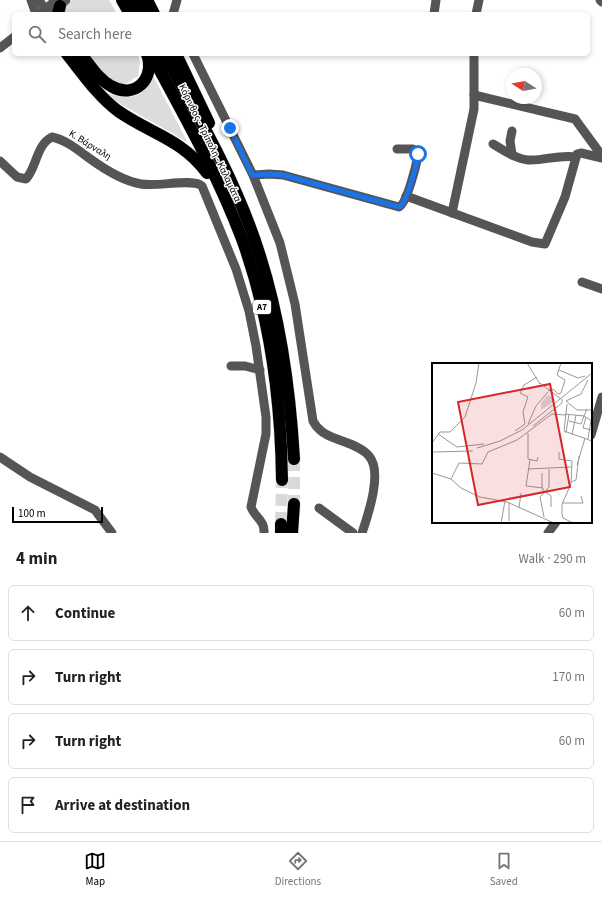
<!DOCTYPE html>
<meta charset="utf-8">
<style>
body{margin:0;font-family:"Source Sans 3",sans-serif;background:#f6f6f6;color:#222}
.compass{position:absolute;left:506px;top:68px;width:36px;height:36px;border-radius:50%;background:#fff;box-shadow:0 2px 6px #0003;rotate:281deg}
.scale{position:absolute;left:12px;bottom:10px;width:91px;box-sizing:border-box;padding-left:4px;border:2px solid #000;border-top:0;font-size:11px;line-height:14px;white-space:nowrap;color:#000;-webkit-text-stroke:3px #fff;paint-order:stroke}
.stop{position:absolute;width:12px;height:12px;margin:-9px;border:3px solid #1a73e8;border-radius:50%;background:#fff}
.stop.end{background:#1a73e8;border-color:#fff;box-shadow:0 1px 4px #0008}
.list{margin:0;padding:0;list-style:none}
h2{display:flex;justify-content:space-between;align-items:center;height:52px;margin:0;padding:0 16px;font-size:17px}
h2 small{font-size:13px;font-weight:400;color:#767676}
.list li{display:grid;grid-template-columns:26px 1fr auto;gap:12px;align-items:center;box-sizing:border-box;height:56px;margin:0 8px 8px;padding:0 8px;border:1px solid #e0e0e0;border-radius:6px}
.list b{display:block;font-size:15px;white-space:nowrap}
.list em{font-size:13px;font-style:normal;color:#767676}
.icon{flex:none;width:22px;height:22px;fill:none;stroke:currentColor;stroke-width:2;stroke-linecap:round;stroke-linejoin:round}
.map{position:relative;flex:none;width:602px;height:533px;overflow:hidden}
.search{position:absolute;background:#fff;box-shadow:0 2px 6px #0003;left:12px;right:12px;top:12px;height:44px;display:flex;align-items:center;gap:10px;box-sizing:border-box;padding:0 14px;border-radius:6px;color:#767676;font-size:15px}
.sheet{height:308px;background:#fff}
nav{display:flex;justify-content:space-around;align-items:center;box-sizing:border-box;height:56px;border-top:1px solid #e0e0e0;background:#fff;font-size:11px;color:#767676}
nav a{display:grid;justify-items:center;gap:2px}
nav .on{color:#000}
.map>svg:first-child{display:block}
.green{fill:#dcdcdc}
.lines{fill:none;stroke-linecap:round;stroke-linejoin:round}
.highway-tunnel{stroke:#d9d9d9;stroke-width:12;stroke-dasharray:12 6;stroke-linecap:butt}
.highway-casing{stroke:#dbdbdb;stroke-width:13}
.minor{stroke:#555;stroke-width:9}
.highway{stroke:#000;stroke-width:12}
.route{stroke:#1a73e8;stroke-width:5}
.labels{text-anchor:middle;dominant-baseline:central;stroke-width:3;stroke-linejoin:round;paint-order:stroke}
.shield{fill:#fff;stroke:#4c4c4c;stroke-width:1}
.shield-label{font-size:9px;font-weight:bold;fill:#000}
.street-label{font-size:10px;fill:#000;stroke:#fff}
.inset-road{fill:none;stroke:#999;stroke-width:1}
.view{fill:#d62828;fill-opacity:0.15;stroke:#d62828;stroke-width:2}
.inset-edge{fill:none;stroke:#000;stroke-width:2}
</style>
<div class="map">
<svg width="602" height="533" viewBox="0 0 602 533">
<rect width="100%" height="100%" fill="#fff"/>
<g class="green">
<polygon points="73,0 109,0 117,14 62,14 68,3"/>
<polygon points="84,54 138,54 140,62 138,76 124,85 112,83"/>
<path d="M150,70L188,143C161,124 129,113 103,91C126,102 151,100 150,70Z"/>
</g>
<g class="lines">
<g class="highway-tunnel">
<polyline points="294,459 294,504"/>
<polyline points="281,524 282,480"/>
</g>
<defs>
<g id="highway">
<polyline points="122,0 130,14"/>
<polyline points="134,0 142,14"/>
<polyline points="147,0 154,14"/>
<polyline points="58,14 60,6"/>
<path d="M67,54C83,74 98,96 118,111C151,134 182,139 207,173"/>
<path d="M81,54C90,65 98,79 111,86C134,100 156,79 147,54"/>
<path d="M151,54C184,115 218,175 242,239C270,316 281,399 282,480"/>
<path d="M164,54C200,119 238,185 260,256C281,322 290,390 294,459"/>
<polyline points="176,54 209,123"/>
<polyline points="281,533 281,524"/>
<polyline points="292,533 294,504"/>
</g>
</defs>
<use href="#highway" class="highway-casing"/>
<g class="minor">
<polyline points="31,0 36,14"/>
<polyline points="39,0 48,14"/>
<polyline points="600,0 602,2"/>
<polyline points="40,14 56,0"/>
<polyline points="51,14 66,0"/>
<polyline points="173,14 177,0"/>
<polyline points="434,14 436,0"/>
<polyline points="476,14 479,0"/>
<polyline points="0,48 14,37"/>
<path d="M193,54L253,175L280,243L295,304L313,421C318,431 326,435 337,439C347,443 362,447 369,456C383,472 368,515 362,533"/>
<polyline points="474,95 575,119 602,156"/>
<path d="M493,144C504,150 515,159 528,160C544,161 560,154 576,157"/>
<polyline points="512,154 510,141 512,131"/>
<path d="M0,161L17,177L26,179C37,167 36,145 52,137C66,140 78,150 89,158C104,169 123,181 141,184C157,187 193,178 202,186L236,269L249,311L256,346L266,417V434L251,507C255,518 265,520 264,533"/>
<path d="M253,175L269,174L283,175L399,207C407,203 416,166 418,156L413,149H397"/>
<polyline points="406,196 532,242 545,244 565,197 577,154 581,153 602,158"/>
<polyline points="452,213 474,109 474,54"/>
<polyline points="582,282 602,289"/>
<polyline points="231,366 245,366 260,370"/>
<polyline points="591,435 602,397"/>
<polyline points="0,457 30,477 95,510 112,533"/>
<polyline points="319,508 353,533"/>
<polyline points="548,533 556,522"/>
</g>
<use href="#highway" class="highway"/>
</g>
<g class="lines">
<path class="route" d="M230,128L252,175L269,174L283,175L399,207C407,203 417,164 418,154"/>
</g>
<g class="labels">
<rect class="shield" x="253" y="300" width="18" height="14" rx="3"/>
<g class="shield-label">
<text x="262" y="307">Α7</text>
</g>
<g class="street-label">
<text transform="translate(210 143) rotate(64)">Κόρινθος - Τρίπολη - Καλαμάτα</text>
<text transform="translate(90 145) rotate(32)">Κ. Βάρναλη</text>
</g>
</g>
<g transform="translate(432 363)">
<rect width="160" height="160" fill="#fff"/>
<path d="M116,32L124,37L109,47V40Z" fill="#dcdcdc"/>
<path class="inset-road" d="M95,0L108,21M127,7L146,15L153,13M108,20L129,36M116,28L121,26L126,31L129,30L133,17L125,12L129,0M134,38L145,47H160M134,38L149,31L156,17M135,41L132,68L160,78M133,51L152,53L155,46M154,54L151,65L160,67M137,58L149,61L152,53L160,58M96,61L104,43L116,29M101,63L130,40V36M83,68L93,61L91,49L96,34L88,30L92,22L105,14M96,70V96L105,98L106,94M134,70L137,51M6,71L25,84L52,81M140,72L144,52M156,76L159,57M0,80L8,69H18L33,54L44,20L47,0M45,85L68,78L90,67L160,10M0,89L41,88M127,89V96L140,98L139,121L130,141V151L131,155L141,160M98,97L94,123L111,125V130M145,102L153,75M96,106L139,104M0,110L19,116L29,125L48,134L75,139L122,160M110,110V125M19,116L27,100L50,101L56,89L85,77L120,51L133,52M139,119L144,117L147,93M112,128L119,133V144M130,140H151L149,133M87,145L89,130M112,154L108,134L117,124V106M77,158V139M69,160L73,138"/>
<path class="view" d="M118,21L138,124L46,142L26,39Z"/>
<rect width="160" height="160" class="inset-edge"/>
</g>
</svg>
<svg class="compass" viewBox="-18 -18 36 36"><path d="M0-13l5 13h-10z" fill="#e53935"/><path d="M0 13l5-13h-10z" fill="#767676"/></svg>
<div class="scale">100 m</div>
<div class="stop" style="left:418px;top:154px"></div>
<div class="stop end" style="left:230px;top:128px"></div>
<div class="search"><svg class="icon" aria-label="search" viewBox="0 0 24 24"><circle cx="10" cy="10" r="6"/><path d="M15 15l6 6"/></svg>Search here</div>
</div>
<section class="sheet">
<h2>4 min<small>Walk · 290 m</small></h2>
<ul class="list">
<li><svg class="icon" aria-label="ahead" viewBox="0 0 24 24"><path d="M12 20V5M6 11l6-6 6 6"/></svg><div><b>Continue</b></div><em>60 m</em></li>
<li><svg class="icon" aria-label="right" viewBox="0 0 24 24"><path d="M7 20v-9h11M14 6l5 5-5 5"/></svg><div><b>Turn right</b></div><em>170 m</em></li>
<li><svg class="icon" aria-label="right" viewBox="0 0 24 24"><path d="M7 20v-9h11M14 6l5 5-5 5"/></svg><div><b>Turn right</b></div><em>60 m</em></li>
<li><svg class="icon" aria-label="arrive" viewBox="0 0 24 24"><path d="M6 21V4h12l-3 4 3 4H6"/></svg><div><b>Arrive at destination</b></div></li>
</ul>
</section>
<nav>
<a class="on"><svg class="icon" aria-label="map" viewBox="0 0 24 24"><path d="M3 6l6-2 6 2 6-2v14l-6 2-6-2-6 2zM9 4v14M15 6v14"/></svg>Map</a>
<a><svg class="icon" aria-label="directions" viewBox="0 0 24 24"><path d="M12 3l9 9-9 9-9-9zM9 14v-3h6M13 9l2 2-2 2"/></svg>Directions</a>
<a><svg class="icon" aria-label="saved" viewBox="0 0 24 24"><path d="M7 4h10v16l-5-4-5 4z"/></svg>Saved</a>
</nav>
